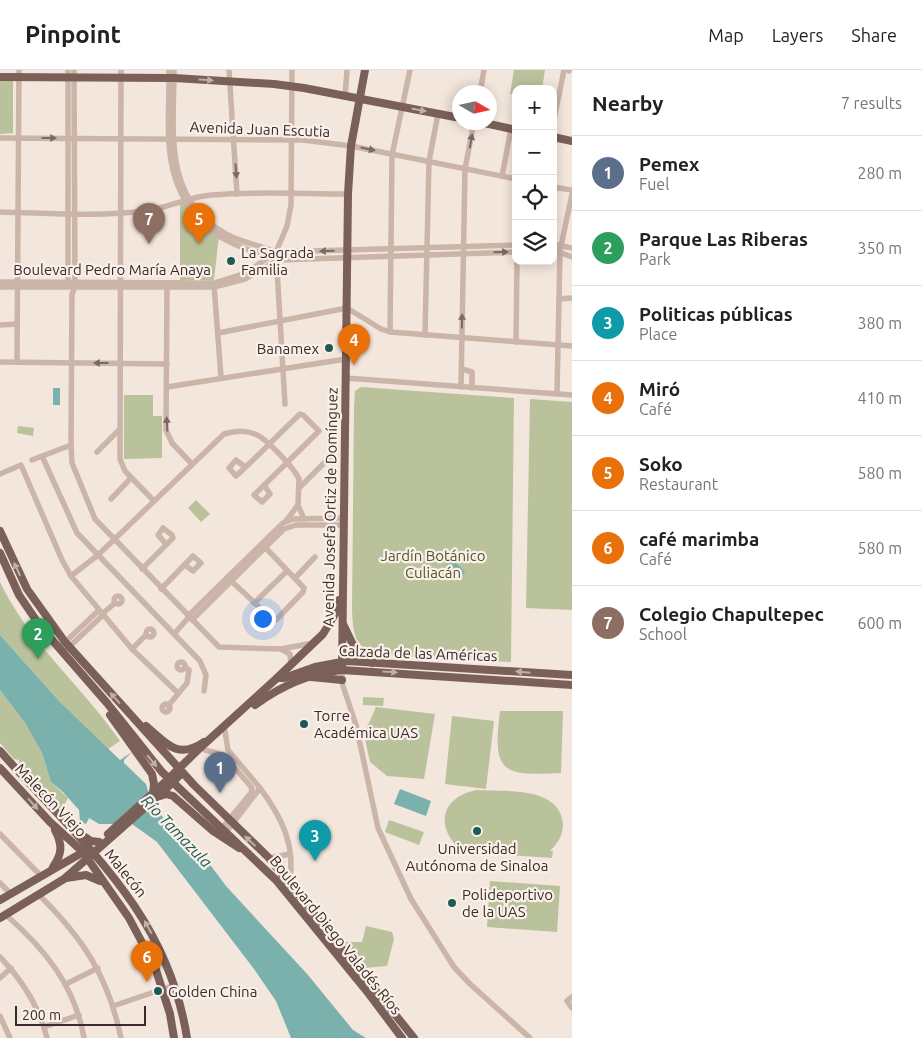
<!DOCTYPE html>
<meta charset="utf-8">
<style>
body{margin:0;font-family:Ubuntu,sans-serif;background:#f6f6f6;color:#222}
.controls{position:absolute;right:15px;top:15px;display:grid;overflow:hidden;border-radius:10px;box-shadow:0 2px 12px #0003}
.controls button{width:45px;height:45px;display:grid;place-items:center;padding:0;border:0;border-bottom:1px solid #e0e0e0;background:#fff;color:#222;font:25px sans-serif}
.compass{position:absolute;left:452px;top:15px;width:45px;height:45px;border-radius:50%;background:#fff;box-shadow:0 2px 12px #0003;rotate:99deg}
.scale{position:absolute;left:15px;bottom:12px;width:131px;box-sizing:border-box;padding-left:5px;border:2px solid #382b28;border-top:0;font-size:14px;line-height:18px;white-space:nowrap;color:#382b28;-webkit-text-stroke:4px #faf0e9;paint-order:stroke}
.you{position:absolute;left:262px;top:548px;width:18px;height:18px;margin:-12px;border:4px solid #fff;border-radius:50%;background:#1a73e8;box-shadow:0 0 0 8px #1a73e833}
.badge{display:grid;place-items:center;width:32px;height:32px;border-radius:50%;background:#111827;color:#fff;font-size:16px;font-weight:700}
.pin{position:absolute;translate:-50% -41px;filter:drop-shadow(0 1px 2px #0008)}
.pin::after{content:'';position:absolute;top:26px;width:18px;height:15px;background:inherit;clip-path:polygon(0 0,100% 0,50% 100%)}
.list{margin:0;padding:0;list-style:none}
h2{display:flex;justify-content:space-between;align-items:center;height:65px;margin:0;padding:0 20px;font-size:21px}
h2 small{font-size:16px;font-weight:400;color:#767676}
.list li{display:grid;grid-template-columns:32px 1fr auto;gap:15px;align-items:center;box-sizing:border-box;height:75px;padding:0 20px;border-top:1px solid #e0e0e0}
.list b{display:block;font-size:19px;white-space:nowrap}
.list p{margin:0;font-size:16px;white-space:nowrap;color:#767676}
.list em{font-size:16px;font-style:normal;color:#767676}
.icon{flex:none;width:28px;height:28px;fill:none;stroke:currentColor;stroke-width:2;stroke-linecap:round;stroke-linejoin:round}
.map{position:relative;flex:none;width:572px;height:968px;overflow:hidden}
header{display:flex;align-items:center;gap:30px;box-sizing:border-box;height:70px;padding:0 25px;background:#fff;border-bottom:1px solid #e0e0e0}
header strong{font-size:24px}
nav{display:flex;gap:28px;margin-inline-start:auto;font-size:18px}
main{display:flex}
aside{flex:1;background:#fff}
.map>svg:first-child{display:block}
.green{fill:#bac29c}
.water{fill:#7bb1ac}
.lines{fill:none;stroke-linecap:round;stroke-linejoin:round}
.minor{stroke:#cbb4a8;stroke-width:5.5}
.major{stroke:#7a6059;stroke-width:8}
.major-bridge{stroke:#7a6059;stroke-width:8}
.oneway{fill:#c0afa8}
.oneway2{fill:#7a6962}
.poi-dot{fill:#1d5b57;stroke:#faf0e9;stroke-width:2}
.labels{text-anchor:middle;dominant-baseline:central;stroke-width:4.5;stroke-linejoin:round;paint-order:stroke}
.street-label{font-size:15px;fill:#382b28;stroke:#faf0e9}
.poi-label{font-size:15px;fill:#382b28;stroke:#faf0e9;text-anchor:start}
.park-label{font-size:15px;fill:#4c572b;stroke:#faf0e9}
.water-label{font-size:16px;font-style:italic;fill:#1d5b57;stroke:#faf0e9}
</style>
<header>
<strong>Pinpoint</strong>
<nav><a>Map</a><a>Layers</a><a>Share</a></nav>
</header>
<main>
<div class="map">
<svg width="572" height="968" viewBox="0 0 572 968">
<rect width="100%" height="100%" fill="#f3e6dc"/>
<g class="green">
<polygon points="514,0 545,0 542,19 516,19 516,25 510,24"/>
<polygon points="0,8 13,8 13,63 0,64"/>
<polygon points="184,132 219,165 214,210 180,210 180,135"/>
<path d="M361,317L514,328L511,592L380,585C354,579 353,563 352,540L354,338L355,321Z"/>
<polygon points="124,325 153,325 153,346 162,346 162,388 124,389"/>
<polygon points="530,329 572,332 572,540 526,538"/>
<polygon points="18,356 34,358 33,366 17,363"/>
<polygon points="196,430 210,444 201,452 188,438"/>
<path d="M0,512C28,572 83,617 120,671L108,679L60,632L0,565Z"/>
<polygon points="0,620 25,653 42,683 51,712 68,728 61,740 20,696 19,690 14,689 0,673"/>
<polygon points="363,627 384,628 383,636 363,635"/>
<polygon points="376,637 435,644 424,709 387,706 370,692 364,664"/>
<path d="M500,641H563L561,703C502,706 492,703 500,641Z"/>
<polygon points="452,646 494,651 486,719 445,714"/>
<path d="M477,720C503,722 560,715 563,754C563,765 558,773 550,781H553L552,788L452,781V774H455C434,750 447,725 477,720Z"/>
<polygon points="389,750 424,762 419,775 385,762"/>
<polygon points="490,811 560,816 557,862 487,857"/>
<polygon points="366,856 392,862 394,869 387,896 364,898 344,872 362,872"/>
</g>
<g class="water">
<rect x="53" y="318" width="7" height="17"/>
<polygon points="444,481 465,502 460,508 439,486"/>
<polygon points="0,565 60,632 120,690 132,682 124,690 124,693 146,714 152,735 170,755 194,773 226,816 308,905 353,960 366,968 291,968 276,931 254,899 157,772 132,754 99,754 89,748 86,754 80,751 79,740 63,722 51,712 42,683 25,653 0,620"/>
<polygon points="400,719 431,731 426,746 394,734"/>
</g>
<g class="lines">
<g class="minor">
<polyline points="74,0 75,217 72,224 71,375 72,393 95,449 219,577 281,579 313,573"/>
<polyline points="121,0 120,389 125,401 153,430"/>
<path d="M169,0C170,52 159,109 200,149C209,158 218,167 230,172C244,179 259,185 274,183"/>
<path d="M174,0C174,60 162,129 226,164C242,173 260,175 276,182"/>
<polyline points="229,0 237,124"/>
<polyline points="569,1 569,0"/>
<polyline points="480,22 484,0"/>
<polyline points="345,27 347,0"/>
<polyline points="553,54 564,0"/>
<polyline points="0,68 303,70 351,76 516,109"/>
<polyline points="502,106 511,59"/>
<polyline points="553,117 572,120"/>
<path d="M0,142C48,143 97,147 145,141C168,138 188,127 211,125C256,121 303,124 348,124"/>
<polyline points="553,174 572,178"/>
<polyline points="553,180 572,187"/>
<polyline points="0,212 214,213 246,203 276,182 516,175"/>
<polyline points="68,213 68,0"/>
<polyline points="167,215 166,360 172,373 192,394"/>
<polyline points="214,215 221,307"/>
<polyline points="0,217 214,217 245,209 278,190 516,182"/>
<polyline points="559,229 572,228"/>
<polyline points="0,255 17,254"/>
<polyline points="390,262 392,85 410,0"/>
<polyline points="218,263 347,238 381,259 390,262 572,276"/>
<polyline points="425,265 429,91 438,44"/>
<polyline points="516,272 517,191"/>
<polyline points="0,292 167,294"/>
<polyline points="17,292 19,0"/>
<polyline points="462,299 472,302 472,318"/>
<polyline points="346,308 572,325"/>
<polyline points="167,317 346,289"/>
<polyline points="461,317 465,99 474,52"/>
<polyline points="557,324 560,181 572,124"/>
<polyline points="285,334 276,182 287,156 291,135 292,0"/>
<polyline points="97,382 120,359"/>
<polyline points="42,386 77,463 200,591 206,605 204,621"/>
<polyline points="32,390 71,375"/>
<path d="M245,397L236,390L229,398L236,406C258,386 278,365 300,344L303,345L319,361L254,425L262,432L270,424L264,415"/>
<polyline points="0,404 21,395 62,490 71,506 132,579 178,623"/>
<polyline points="300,417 330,387"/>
<polyline points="111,429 131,408"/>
<polyline points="286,451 298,435"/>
<polyline points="142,499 173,468 172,465 163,458 158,465 166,474"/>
<path d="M71,506L98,485L224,364C234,361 245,360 255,364C266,368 294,398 299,409L298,435L304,449"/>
<polyline points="295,508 315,487"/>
<polyline points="229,509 272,549 276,550 303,522 304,518 263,475"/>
<polyline points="161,519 193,486 201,493 193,501 185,495"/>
<circle cx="118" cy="530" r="4"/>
<polyline points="254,533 287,501"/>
<polyline points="102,544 115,533"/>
<polyline points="188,546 283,453 293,449 344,448"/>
<polyline points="192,550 284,459 296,455 343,455"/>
<circle cx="150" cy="563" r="4"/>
<polyline points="174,564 189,547"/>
<polyline points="62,575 99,540"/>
<polyline points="67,579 103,545"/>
<polyline points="132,579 146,565"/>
<polyline points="281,579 290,584 291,594"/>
<circle cx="181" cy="596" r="4"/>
<polyline points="342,600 342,613 356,655 378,758 411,829 454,897 470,914 530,968"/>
<circle cx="166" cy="638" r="4"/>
<polyline points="168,636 187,613 189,600 185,597"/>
<polyline points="225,661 228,680 260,718 226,762"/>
<polyline points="205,680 224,685 252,718 251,723 222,758"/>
<path d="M260,718C281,746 297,777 289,813"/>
<polyline points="0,764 40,805"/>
<polyline points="269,788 290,784"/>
<polyline points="0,813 10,823"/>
<path d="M38,824C83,868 108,906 121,968"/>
<path d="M6,845C45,879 75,916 84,968"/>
<path d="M0,887C23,911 39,936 47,968"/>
<polyline points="0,908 11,898"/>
<polyline points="66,914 98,898"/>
<polyline points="572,927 567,931 572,938"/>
<polyline points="113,936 175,915"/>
<polyline points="0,946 10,968"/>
<polyline points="44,957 79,945"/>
</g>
<g class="major">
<polyline points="0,7 174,8 274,14 304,18 460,48"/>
<polyline points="480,52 516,60"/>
<polyline points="553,67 572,71"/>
<polyline points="0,461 27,519 65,572 194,715 269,788 414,968"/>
<polyline points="0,483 19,525 40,556 107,633 162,702 276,810 369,924 402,968"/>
<polyline points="344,556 355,579 372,593"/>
<polyline points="342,600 348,124 351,76 365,0"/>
<polyline points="311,607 342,610"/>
<polyline points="277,608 323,564 335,544 339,530"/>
<path d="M255,635C281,616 309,603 342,600L572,615"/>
<polyline points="110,645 152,704 154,714 153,724"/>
<path d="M146,656C167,674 177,690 204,672"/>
<polyline points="201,677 277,608 284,608 315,597 347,591 572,605"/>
<path d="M0,681C81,773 167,840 187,968"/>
<polyline points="0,698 50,752 83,782 129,848 155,897 170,944 174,968"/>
<polyline points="160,726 166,724 173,726 213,761 239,778"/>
<polyline points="79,763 91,771 99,772"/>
<polyline points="108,764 163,714"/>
<path d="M53,797C62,784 63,775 55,760"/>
<polyline points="66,808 86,805 100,811"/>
<polyline points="0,830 85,781"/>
<polyline points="0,848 64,809 166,719"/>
</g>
<g class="major-bridge">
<polyline points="163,714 201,677"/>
<polyline points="166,719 179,706"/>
</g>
</g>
<defs><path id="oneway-solid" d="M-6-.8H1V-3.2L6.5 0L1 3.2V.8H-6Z" transform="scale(1.25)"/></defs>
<g class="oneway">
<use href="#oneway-solid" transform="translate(206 10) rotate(4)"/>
<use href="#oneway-solid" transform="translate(419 40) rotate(11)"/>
<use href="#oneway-solid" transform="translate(17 499) rotate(-115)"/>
<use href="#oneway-solid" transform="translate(390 602) rotate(3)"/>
<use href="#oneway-solid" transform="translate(523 602) rotate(-175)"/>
<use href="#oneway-solid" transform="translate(115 628) rotate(-132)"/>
<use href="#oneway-solid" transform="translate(152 691) rotate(50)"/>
<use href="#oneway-solid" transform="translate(33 734) rotate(48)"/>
<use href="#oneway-solid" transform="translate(250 771) rotate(-137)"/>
<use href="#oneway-solid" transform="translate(148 857) rotate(-119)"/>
</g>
<g class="oneway2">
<use href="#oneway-solid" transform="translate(49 68)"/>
<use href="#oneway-solid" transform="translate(471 71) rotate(-80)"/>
<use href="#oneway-solid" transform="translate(368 79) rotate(12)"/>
<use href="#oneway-solid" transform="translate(236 101) rotate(86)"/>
<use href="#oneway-solid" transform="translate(327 181) rotate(178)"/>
<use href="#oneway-solid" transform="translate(501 182) rotate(-2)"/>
<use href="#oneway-solid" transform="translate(462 251) rotate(-89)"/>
<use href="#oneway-solid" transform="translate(101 293) rotate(-180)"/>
<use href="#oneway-solid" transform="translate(167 354) rotate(-93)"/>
</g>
<g class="poi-dot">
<circle cx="231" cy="191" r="5"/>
<circle cx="329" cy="278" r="5"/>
<circle cx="304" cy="654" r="5"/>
<circle cx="477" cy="761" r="5"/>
<circle cx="452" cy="833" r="5"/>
<circle cx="158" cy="921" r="5"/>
</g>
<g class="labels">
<g class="street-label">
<text transform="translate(260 59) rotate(2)">Avenida Juan Escutia</text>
<text x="112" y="199">Boulevard Pedro María Anaya</text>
<text transform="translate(330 437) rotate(-89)">Avenida Josefa Ortiz de Domínguez</text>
<text transform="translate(418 583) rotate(2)">Calzada de las Américas</text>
<text transform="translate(51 730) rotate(46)">Malecón Viejo</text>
<text transform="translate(126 803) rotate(51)">Malecón</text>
<text transform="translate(336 865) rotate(51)">Boulevard Diego Valadés Ríos</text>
</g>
<g class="poi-label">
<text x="241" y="182">La Sagrada<tspan x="241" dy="17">Familia</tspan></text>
<text x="319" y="278" text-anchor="end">Banamex</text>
<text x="314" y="645">Torre<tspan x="314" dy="17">Académica UAS</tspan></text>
<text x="477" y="778" text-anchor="middle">Universidad<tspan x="477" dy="17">Autónoma de Sinaloa</tspan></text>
<text x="462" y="824">Polideportivo<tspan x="462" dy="17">de la UAS</tspan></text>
<text x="168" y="921">Golden China</text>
</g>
<g class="park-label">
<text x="433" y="485">Jardín Botánico<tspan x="433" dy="17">Culiacán</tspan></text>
</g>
<g class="water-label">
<text transform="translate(177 761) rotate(46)">Río Tamazula</text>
</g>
</g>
</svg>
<div class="controls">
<button>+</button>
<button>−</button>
<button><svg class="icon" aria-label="locate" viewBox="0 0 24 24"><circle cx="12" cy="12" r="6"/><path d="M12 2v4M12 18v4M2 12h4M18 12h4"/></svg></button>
<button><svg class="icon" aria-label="layers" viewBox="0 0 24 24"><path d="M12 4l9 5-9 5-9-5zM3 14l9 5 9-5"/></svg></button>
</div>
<svg class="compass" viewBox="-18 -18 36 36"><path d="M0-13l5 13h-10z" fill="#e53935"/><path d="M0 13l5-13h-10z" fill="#767676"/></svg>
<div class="scale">200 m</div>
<div class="you"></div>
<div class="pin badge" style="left:220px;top:723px;background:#5c6f8a">1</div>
<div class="pin badge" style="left:38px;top:589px;background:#2e9e5b">2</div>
<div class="pin badge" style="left:315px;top:791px;background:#0f9aa8">3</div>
<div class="pin badge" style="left:354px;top:295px;background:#e8710a">4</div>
<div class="pin badge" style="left:199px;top:174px;background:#e8710a">5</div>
<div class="pin badge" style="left:147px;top:912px;background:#e8710a">6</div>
<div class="pin badge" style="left:149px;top:174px;background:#8d6e63">7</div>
</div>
<aside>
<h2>Nearby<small>7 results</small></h2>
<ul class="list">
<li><span class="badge" style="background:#5c6f8a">1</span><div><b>Pemex</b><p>Fuel</p></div><em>280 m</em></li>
<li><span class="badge" style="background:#2e9e5b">2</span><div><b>Parque Las Riberas</b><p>Park</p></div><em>350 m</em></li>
<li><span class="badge" style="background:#0f9aa8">3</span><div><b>Politicas públicas</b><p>Place</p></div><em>380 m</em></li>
<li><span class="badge" style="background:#e8710a">4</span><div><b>Miró</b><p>Café</p></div><em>410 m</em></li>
<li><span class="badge" style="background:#e8710a">5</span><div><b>Soko</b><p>Restaurant</p></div><em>580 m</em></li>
<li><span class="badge" style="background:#e8710a">6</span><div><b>café marimba</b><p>Café</p></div><em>580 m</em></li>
<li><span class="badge" style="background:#8d6e63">7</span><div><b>Colegio Chapultepec</b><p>School</p></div><em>600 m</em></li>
</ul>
</aside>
</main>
